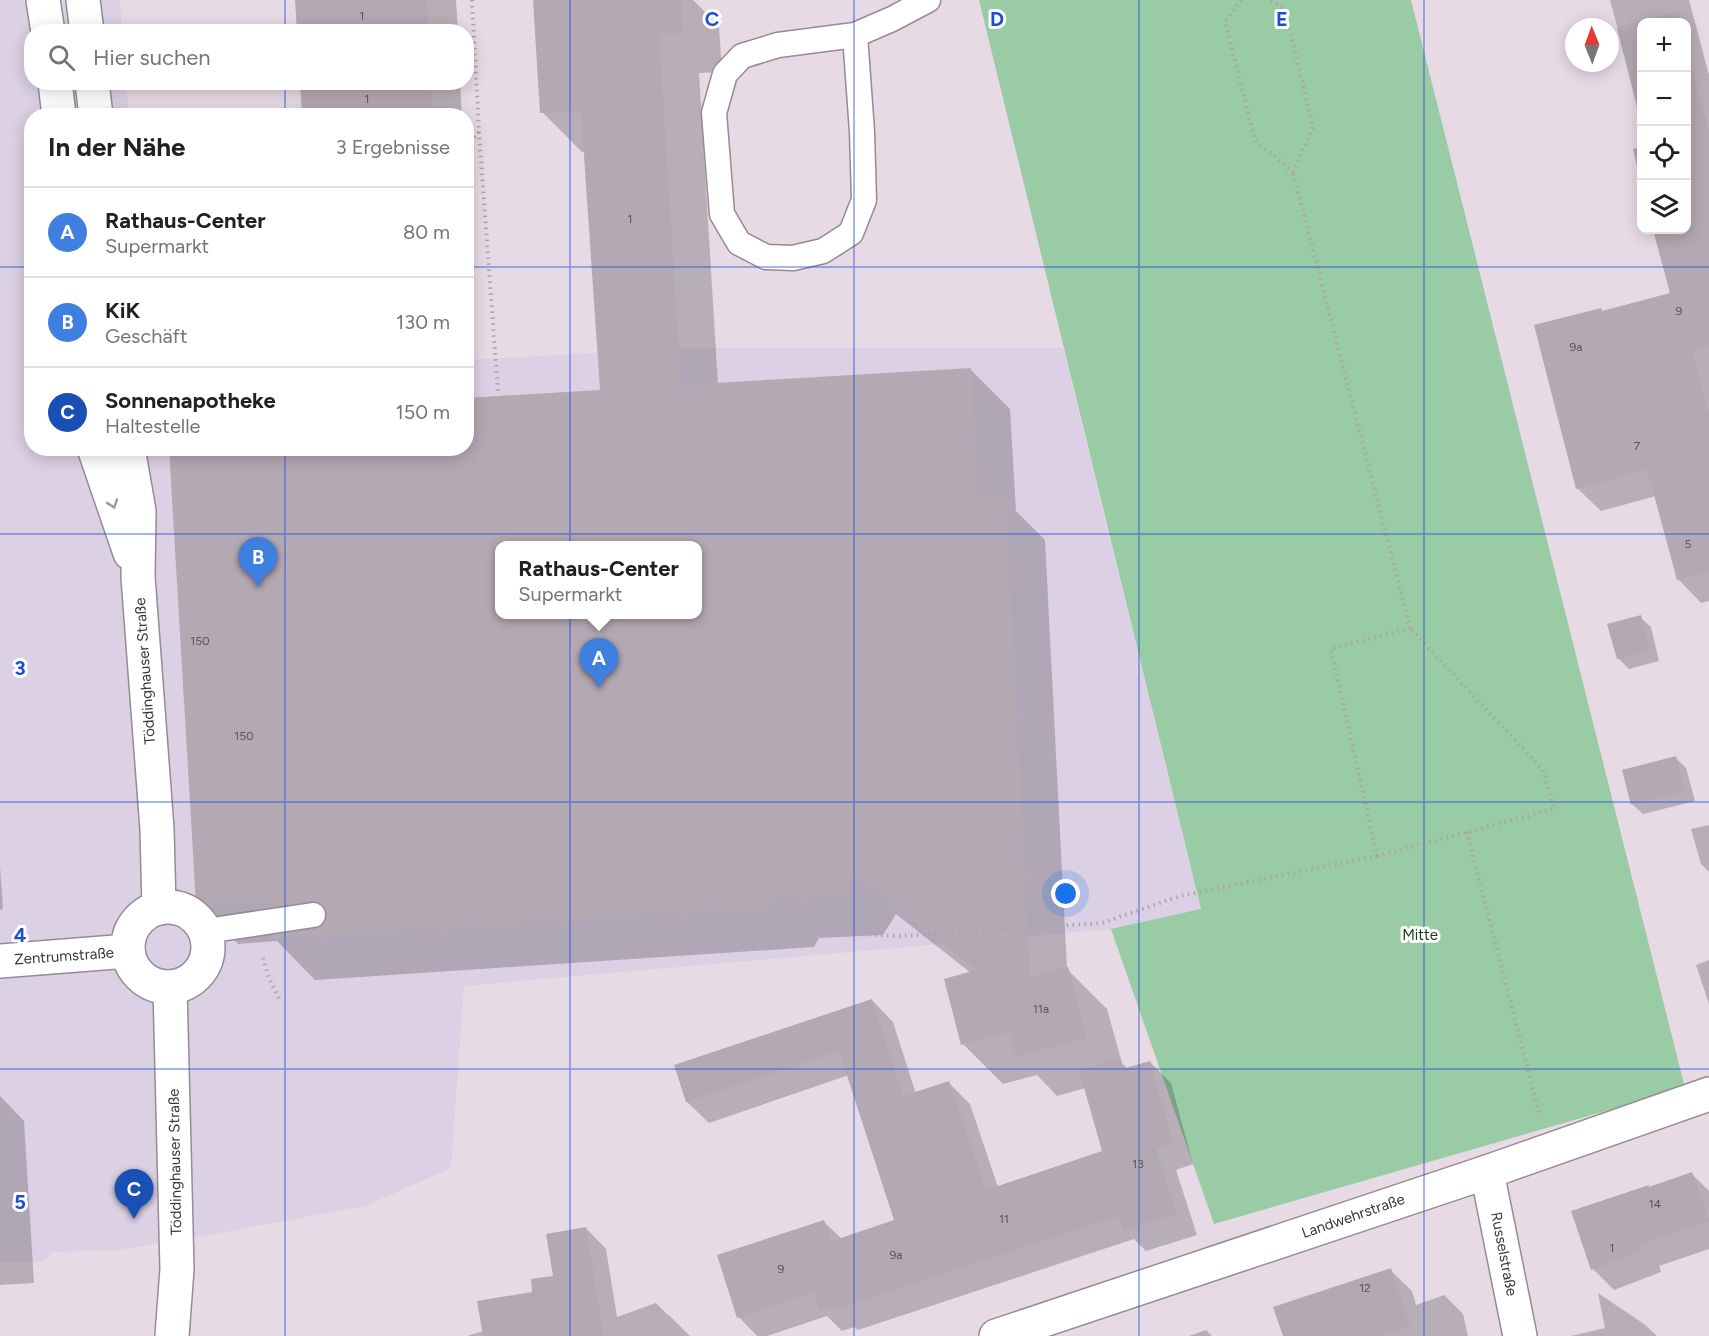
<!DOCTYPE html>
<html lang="de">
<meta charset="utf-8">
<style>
body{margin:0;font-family:Figtree,sans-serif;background:#f6f6f6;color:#202124}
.controls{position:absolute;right:18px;top:18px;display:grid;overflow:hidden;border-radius:12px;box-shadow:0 3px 15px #0003}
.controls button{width:54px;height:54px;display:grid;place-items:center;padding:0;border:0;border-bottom:2px solid #e0e0e0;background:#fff;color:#202124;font:30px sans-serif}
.compass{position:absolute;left:1565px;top:18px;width:54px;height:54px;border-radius:50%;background:#fff;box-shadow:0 3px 15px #0003;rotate:359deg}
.you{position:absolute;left:1066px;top:894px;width:21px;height:21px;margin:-15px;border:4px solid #fff;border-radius:50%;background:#1a73e8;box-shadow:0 0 0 9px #1a73e833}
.badge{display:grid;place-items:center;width:39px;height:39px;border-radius:50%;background:#1a73e8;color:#fff;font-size:20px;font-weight:700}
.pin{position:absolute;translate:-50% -50px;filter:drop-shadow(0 2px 3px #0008)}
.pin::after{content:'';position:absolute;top:32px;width:21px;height:18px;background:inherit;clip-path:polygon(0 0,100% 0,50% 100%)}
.popup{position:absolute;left:495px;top:541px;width:207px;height:78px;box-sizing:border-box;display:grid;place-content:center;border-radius:12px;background:#fff;filter:drop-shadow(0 2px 4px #0005);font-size:20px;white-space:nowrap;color:#757577}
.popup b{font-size:22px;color:#202124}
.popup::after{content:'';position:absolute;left:50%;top:100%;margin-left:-12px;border:12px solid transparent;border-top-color:#fff}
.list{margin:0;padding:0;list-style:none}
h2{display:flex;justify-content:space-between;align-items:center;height:78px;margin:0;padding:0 24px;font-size:26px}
h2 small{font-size:20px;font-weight:400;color:#757577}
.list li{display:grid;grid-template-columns:39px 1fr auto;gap:18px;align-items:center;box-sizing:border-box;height:90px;padding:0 24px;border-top:2px solid #e0e0e0}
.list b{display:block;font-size:22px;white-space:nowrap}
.list p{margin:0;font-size:20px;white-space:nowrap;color:#757577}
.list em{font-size:20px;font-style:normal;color:#757577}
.icon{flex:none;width:33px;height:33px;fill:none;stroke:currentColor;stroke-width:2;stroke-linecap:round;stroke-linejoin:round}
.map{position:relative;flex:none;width:1709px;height:1336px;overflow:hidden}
.search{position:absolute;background:#fff;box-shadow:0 3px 15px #0003;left:24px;top:24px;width:450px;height:66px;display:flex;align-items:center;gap:15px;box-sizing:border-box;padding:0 21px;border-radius:24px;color:#757577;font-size:22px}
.panel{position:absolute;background:#fff;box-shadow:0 3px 15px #0003;left:24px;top:108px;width:450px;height:348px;border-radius:24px}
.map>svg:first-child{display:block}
.commercial{fill:#dbd0e4;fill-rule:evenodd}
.green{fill:#99cba5}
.shadow{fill:#0003;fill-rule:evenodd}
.building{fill:#b4a8b3;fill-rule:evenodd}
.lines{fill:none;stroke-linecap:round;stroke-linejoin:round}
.service-casing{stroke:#968a95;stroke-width:27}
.minor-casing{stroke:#968a95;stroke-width:36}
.tertiary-casing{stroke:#968a95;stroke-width:36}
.secondary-casing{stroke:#968a95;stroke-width:36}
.path{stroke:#ada3ac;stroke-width:4;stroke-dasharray:1.5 4.5;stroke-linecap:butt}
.service{stroke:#fff;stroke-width:24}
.minor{stroke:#fff;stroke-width:33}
.tertiary{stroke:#fff;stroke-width:33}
.secondary{stroke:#fff;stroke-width:33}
.oneway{stroke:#9e9b9e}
.grid{fill:none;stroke:#1d4ed8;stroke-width:1.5;stroke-opacity:0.55}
.labels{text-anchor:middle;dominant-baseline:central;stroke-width:6;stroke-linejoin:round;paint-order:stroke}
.number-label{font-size:12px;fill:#5a535a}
.street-label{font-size:15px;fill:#3c373c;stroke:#fff}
.park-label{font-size:15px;fill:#153b21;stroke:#fff}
.grid-label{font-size:20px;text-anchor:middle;font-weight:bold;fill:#1d4ed8;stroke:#fff;stroke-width:6;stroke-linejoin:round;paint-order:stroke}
</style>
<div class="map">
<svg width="1709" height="1336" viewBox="0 0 1709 1336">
<rect width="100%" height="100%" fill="#e7dae5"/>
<path class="commercial" d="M0,0H120L122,31L32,32V82L126,83L129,115L32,116V448H466L467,360L686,348H1063L1201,910L1111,929L464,986L451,1168L365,1206L225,1232L119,1250L53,1252L43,1261L0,1263ZM500,546H698V614H500Z"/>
<polygon class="green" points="979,0 1411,0 1685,1088 1214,1224 1111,929 1201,909"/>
<g class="shadow">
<polygon points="297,0 456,0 458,32 299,32"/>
<path d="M535,0H693L719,26L722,72L699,73L718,385L970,369L1010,409L1016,511L1045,540L1067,969L1107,1009L1122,1063L1128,1069L1150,1062L1171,1083L1193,1164L1176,1170L1197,1235L1146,1251L1134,1239L858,1330L854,1327L842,1331L827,1316L767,1336H757L739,1317L824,1222L842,1239L896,1221L849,1075L709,1123L687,1102L676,1066L872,1000L893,1022L916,1094L949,1083L970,1104L998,1187L1104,1152L1086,1088L1057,1096L1037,1075L1003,1084L963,1044L971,973L896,914L883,935L819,938L814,947L315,980L277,941L238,944L198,904L466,448L602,392L585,152H582L542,112ZM500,546H698V614H500Z"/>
<polygon points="1610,0 1689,0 1709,75 1709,252 1683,233 1682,230 1686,230 1686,22 1642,22 1642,118"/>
<polygon points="301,82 460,82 462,116 303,116"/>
<polygon points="1709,284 1709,601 1701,603 1678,579 1656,496 1601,511 1577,488 1603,312"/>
<polygon points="1640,617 1651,627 1659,661 1629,669 1618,658"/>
<polygon points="1675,757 1686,768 1695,801 1643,814 1632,804"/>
<polygon points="1709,825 1709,872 1701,864 1691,829"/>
<polygon points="0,866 3,909 0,910"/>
<polygon points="1709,960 1709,1004 1696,965"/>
<polygon points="0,1096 24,1121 34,1283 0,1285"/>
<polygon points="1692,1174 1709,1191 1709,1249 1659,1266 1661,1272 1614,1290 1593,1269 1648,1186 1651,1189"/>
<polygon points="586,1228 606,1249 617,1317 656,1303 668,1315 669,1315 690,1336 467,1336 483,1331 555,1277"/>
<polygon points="1390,1270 1412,1291 1416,1305 1444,1295 1463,1314 1468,1336 1284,1336"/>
<polygon points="1598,1293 1644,1324 1657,1336 1571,1336 1605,1328"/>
<polygon points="1206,1330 1212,1336 1189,1336"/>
</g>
<g class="building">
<polygon points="295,0 427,0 428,32 297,32"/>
<path d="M533,0H681L683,33L659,34L681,385L971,368L979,500L1006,498L1030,977L1068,967L1087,1038L1016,1056L1010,1032L961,1045L944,979L976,970L856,876L843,895L779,898L774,907L274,940V935L315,929L321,926L326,920L327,913L324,907L319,902L311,901L272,907L271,900L196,904L169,448H466V398L600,390L581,111L540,113ZM500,546H698V615H500Z"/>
<polygon points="1678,12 1680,22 1641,22 1641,123 1617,28"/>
<polygon points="1686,46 1709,132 1709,345 1692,350 1709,414 1709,572 1677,580 1647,469 1576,489 1534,325 1601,308 1602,311 1670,293 1653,230 1686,230"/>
<polygon points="300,82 431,82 433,116 302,116"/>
<polygon points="1641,147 1641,183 1633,149"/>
<polygon points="1641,615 1650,651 1617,659 1607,624"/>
<polygon points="1676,756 1685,791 1631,805 1622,770"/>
<polygon points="872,999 903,1096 949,1081 986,1190 1102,1151 1079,1070 1119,1058 1122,1069 1150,1061 1173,1143 1156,1149 1177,1214 1123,1230 1119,1216 835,1310 832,1306 820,1311 814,1292 737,1318 717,1255 824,1220 832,1241 894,1220 839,1051 686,1102 674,1065"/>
<polygon points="1692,1172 1709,1221 1639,1245 1641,1251 1591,1270 1571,1211 1649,1185 1649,1187"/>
<polygon points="586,1227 604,1336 483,1336 477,1301 532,1292 531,1279 553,1276 546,1234"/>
<polygon points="1391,1268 1410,1326 1379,1336 1283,1336 1273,1307"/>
</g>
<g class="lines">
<defs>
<g id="service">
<polyline points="855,35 862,132 864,200 851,233 823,251 793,258 766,257 739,243 722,214 714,113 725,74 742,56 778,45 855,35 892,19 928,0"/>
<polyline points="206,931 313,915"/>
</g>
<g id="minor">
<polyline points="0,961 128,951"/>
<polyline points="1487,1172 1520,1336"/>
</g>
<g id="tertiary">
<polyline points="43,0 48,32"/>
<polyline points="83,0 87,32"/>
<polyline points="55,82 59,116"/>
<polyline points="92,82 96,116"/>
<polyline points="94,448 130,553"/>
<polyline points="128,448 139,511 138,577 157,829 159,908"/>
<circle cx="168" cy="947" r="40"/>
<polyline points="170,987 177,1269 172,1336"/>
</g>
<polyline id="secondary" points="996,1336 1487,1172 1709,1094"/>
</defs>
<use href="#service" class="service-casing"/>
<use href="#minor" class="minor-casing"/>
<use href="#tertiary" class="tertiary-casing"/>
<use href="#secondary" class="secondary-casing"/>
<g class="path">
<polyline points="472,0 479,132 498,392"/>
<polyline points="1241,0 1225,22 1255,140 1293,172 1313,127 1285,9 1269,0"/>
<polyline points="466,146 479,132"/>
<polyline points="1467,832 1539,1113"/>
<polyline points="1377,856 1554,809 1543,770 1410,628"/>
<polyline points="833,933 901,936 1102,923 1180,896 1377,856 1331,649 1410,628 1293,172"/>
<polyline points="263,958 269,978 279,999"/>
</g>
<use href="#service" class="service"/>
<use href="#minor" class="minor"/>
<use href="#tertiary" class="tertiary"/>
<use href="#secondary" class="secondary"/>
</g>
<defs><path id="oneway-chevron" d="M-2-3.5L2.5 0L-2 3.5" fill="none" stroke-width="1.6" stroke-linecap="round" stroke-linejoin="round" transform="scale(1.5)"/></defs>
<use class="oneway" href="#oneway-chevron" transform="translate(113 504) rotate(71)"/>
<path class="grid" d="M285,0V32M570,0V1336M854,0V1336M1139,0V1336M1424,0V1336M285,82V116M0,267H32M466,267H1709M285,448V1336M0,534H1709M0,802H1709M0,1069H1709"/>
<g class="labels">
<g class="number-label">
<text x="362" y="16">1</text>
<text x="367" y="99">1</text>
<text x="630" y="219">1</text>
<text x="1679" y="311">9</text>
<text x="1576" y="347">9a</text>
<text x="1637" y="446">7</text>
<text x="1688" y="544">5</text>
<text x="200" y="641">150</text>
<text x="244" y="736">150</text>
<text x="1041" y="1009">11a</text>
<text x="1138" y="1164">13</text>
<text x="1655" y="1204">14</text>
<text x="1004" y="1219">11</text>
<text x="1612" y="1248">1</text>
<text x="896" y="1255">9a</text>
<text x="781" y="1269">9</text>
<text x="1365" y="1288">12</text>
</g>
<g class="street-label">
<text transform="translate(145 671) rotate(-94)">Töddinghauser Straße</text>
<text transform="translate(64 956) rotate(-4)">Zentrumstraße</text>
<text transform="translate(175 1162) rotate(-91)">Töddinghauser Straße</text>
<text transform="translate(1353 1216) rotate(-19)">Landwehrstraße</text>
<text transform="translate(1504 1254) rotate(79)">Russelstraße</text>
</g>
<g class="park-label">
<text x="1420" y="935">Mitte</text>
</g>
</g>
<g class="grid-label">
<text x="712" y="26">C</text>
<text x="997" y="26">D</text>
<text x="1282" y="26">E</text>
<text x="20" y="675">3</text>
<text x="20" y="942">4</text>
<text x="20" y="1209">5</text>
</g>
</svg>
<div class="controls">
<button>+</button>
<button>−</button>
<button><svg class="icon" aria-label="locate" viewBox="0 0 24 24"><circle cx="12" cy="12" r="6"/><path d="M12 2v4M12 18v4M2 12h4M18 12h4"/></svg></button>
<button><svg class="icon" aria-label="layers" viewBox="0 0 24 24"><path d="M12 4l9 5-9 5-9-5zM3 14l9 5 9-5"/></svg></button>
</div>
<svg class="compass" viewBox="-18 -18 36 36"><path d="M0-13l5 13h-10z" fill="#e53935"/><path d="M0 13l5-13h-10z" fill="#757577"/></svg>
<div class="you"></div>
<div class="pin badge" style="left:599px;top:688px;background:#3f7fe0">A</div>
<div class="popup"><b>Rathaus-Center</b>Supermarkt</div>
<div class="pin badge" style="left:258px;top:587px;background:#3f7fe0">B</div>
<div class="pin badge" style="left:134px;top:1219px;background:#1a4fb4">C</div>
<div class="search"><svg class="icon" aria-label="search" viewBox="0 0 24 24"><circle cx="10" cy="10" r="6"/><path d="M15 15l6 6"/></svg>Hier suchen</div>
<section class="panel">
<h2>In der Nähe<small>3 Ergebnisse</small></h2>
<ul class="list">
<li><span class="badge" style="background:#3f7fe0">A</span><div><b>Rathaus-Center</b><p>Supermarkt</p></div><em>80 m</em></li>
<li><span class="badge" style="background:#3f7fe0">B</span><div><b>KiK</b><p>Geschäft</p></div><em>130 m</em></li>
<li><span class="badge" style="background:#1a4fb4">C</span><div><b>Sonnenapotheke</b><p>Haltestelle</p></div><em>150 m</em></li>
</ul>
</section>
</div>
